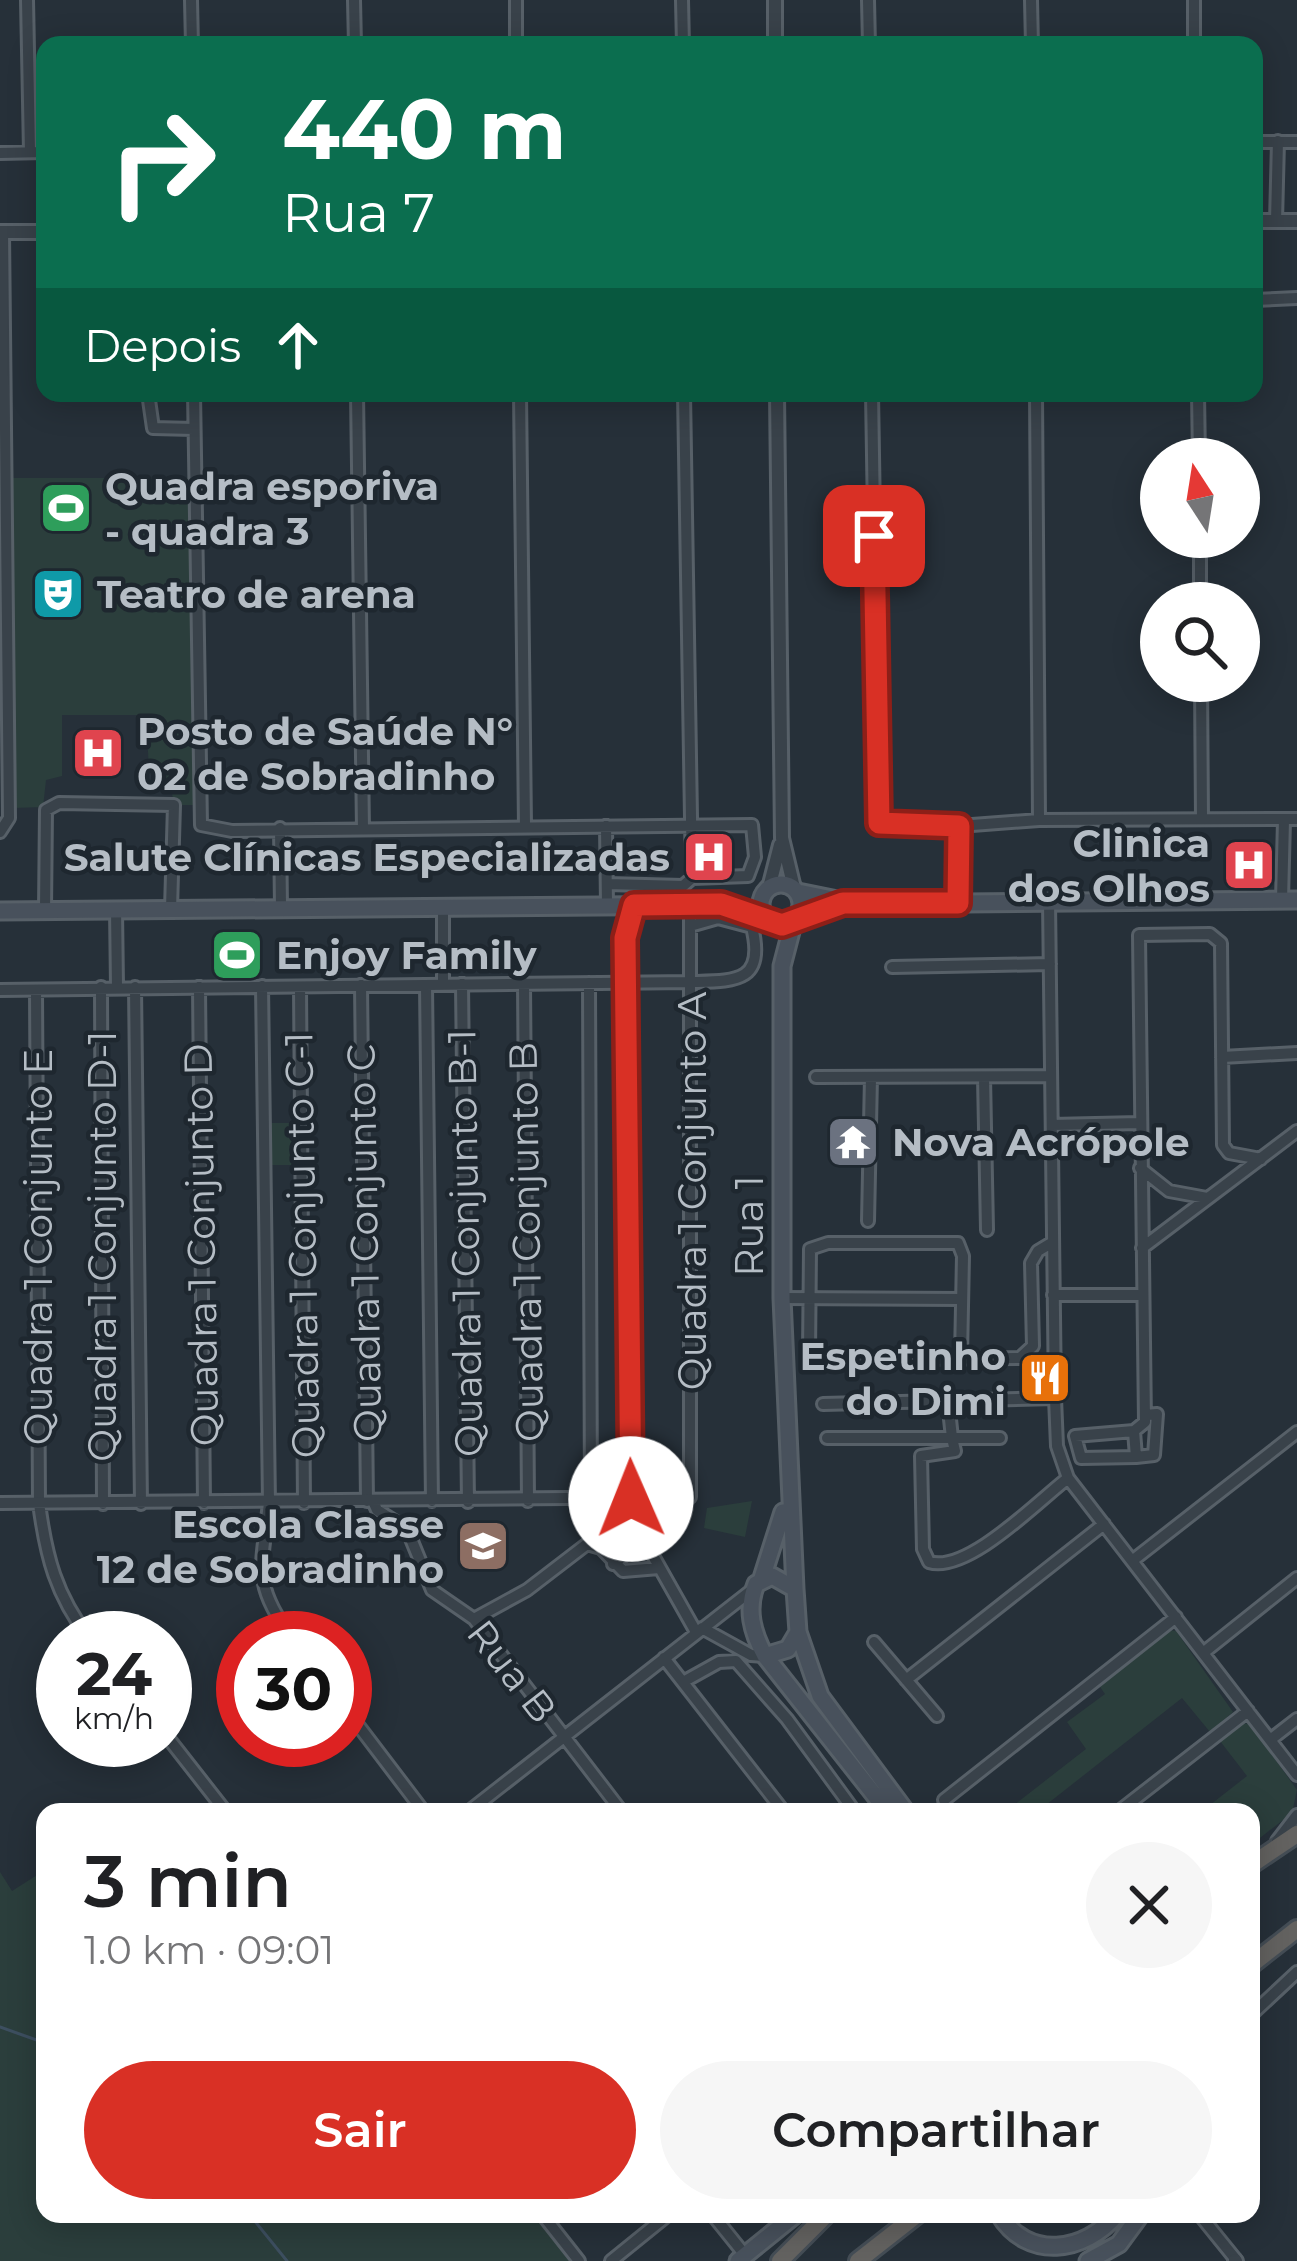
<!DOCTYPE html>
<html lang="pt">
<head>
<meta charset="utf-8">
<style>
  body { margin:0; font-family:Montserrat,sans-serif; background:#f6f6f6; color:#202124; height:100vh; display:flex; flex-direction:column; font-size:45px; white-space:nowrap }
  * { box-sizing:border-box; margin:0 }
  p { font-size:39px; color:#757577 }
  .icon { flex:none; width:66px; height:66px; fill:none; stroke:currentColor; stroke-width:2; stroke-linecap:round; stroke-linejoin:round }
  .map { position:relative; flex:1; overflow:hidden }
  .sheet { position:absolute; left:36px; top:1803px; width:1224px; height:420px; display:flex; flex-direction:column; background:#fff; border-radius:24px; box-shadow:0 6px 30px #0003 }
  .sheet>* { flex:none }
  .hud { position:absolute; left:36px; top:36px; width:1227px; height:366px; border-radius:24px; box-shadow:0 6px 30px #0003; background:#0b6e4f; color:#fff; overflow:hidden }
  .needle { width:78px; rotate:348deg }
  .tools { position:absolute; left:1140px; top:438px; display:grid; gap:24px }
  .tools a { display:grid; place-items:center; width:120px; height:120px; border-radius:50%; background:#fff; box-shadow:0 6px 30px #0003; font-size:60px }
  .speed { position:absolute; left:36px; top:1611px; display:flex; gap:24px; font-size:60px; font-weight:700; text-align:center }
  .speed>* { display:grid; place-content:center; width:156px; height:156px; border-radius:50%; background:#fff; box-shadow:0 6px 30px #0003; line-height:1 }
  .speed small { font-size:30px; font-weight:400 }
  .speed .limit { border:18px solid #d22; background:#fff; color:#111 }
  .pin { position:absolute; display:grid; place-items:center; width:102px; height:102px; color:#fff; margin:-51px; border-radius:24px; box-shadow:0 6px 18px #0006 }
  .me { position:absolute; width:132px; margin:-66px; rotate:359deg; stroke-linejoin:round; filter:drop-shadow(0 0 9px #0008) }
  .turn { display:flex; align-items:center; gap:42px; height:252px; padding:0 48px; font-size:54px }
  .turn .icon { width:156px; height:156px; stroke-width:2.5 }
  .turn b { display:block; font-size:84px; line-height:102px }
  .then { display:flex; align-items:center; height:114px; padding:0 48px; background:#0003; gap:24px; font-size:45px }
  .round { display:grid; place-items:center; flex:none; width:126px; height:126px; border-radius:63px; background:#f6f6f6 }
  .overview { display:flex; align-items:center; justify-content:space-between; height:204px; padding:0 48px }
  h1 { font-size:72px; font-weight:600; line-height:90px }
  .button { display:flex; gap:24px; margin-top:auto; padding:24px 48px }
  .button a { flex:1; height:138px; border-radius:72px; background:#d93025; color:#fff; font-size:48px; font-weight:600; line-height:138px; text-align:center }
  .button a+a { background:#f6f6f6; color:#202124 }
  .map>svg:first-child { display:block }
  .green { fill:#2b3e3c }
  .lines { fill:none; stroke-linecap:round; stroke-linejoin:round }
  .stream { stroke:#3d4f60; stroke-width:3 }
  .minor-casing { stroke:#576068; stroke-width:16 }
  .tertiary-casing { stroke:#576068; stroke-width:18 }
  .secondary-casing { stroke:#576068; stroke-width:21 }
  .trunk-casing { stroke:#444d55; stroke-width:22 }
  .minor { stroke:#39424a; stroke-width:10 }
  .tertiary { stroke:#39424a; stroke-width:12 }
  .secondary { stroke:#48515c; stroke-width:15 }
  .trunk { stroke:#636260; stroke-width:16 }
  .route-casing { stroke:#8d1f18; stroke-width:30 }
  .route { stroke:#d93025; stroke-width:21 }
  .labels { text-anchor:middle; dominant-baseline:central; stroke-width:9; stroke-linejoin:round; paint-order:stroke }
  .poi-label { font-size:39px; font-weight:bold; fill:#b5bdc5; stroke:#1e272f; text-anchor:start }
  .street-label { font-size:39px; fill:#b5bdc5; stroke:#1e272f }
</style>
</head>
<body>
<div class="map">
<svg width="1297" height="2261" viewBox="0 0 1297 2261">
  <rect width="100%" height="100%" fill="#263039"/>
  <path class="green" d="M9,478h181l4,327h-20l-4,-23 -21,-12 -3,-55h-84v61l-16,4 -3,27 -31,1z
    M268,1123h23l1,42h-24z
    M752,1501l-7,36 -41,-9 3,-20z
    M1168,1630l8,1 57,81 -23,20 -28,-34 -145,114h-32l81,-63 -19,-27 38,-28 -7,-10z
    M1240,1723l10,1 47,66 -5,23 -41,32v-33h-50l46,-36 -27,-35z
    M45,1870v344h494l36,47h-575v-389l12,19z"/>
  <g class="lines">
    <path class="stream" d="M0,2027l45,16
      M249,2214l38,47"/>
    <g class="minor-casing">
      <path id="minor" d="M27,0l3,152
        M191,0l1,45
        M354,0l1,45
        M516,0v45
        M682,0l1,45
        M868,0l1,45
        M1031,0l1,45
        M1194,0v45
        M1254,142h43
        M0,153l45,-1
        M1276,221l2,-80
        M1254,300l43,-2
        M148,393l5,35 41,1
        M194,393l7,432 31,6 520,-6 3,32 -7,19 -56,2
        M357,393l6,436
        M520,393l5,433
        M872,393l7,430 80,3 80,-6 258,-1
        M1036,393l3,427
        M1198,393l1,66
        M1200,537v66
        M1201,681l1,137
        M606,826l1,79
        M280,828l1,79
        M0,832l9,-14 -6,-586
        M607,884l76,2 9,-8 -8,-485
        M1282,900l2,-80
        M1049,901l6,497 2,48 11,32 229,297
        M958,903l1,-77
        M443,905v79
        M116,909l1,78
        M45,910l1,-100 13,-7 115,2 -3,104
        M892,967l158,-3
        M524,983l4,518
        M589,983l2,517
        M462,984l6,518
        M361,985l6,516
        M426,985l6,516
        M262,986l7,517c-7,63 -18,80 23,135
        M101,987l2,517
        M135,987l6,517
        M199,987l5,516
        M300,987l4,516
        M0,990l691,-8c44,-1 75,1 61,-55l-34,-9 -28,8
        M36,990l3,513c7,54 17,92 50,135
        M1222,1057l75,-4
        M816,1077l235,-1
        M984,1077l3,153
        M1052,1125l87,-2
        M1140,1168l29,23 38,7
        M868,1221l3,-144
        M1142,1248l155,-117
        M1053,1295h90
        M782,1298l180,1
        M961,1357l2,-101 -5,-13h-130l-18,6 -1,106 6,5 205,-2 13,-12 -2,-83 7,-12 15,-9
        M823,1404l232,-6
        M1134,1431l2,26 18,-2 3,-41 -12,1
        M827,1438h125l-4,-38
        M1000,1438h-48l3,13 -34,5 2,93 6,13c38,12 108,-60 139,-84
        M1136,1457l-55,1 -6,-22 59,-5 11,-9 -6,-487 71,-1 11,9 2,202 6,8 32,6
        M621,1499l75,133
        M631,1499l-6,-561 9,-33
        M373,1501l4,9 30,19 25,61 42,29 148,193
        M0,1503l690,-6v-592
        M1132,1561l165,-129
        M613,1564l31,-24
        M474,1619l53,-29 60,-46 14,4 22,23 36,-3
        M702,1628l49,27 14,1
        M874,1642l63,74
        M1203,1653l94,-75
        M664,1658l120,154
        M906,1680l198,-156
        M683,1682l36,-20 17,-1 51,58 68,93
        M345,1708l79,104
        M165,1734l61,78
        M1270,1740l27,-21
        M944,1800l232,-183
        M468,1812l284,-222
        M1118,1812l130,-101
        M1277,1841l20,-26
        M1251,2015l46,-43
        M542,2214l37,47
        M712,2214l33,41
        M1199,2214l38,47
        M611,2261l58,-47"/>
    </g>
    <g class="tertiary-casing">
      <path id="tertiary" d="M775,0v45
        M1254,221h43
        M0,232h45
        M777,393l5,445 12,50
        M769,888l11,-43
        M1235,2260v1"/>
    </g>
    <g class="secondary-casing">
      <path id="secondary" d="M761 904a20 20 0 1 1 40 0a20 20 0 1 1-40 0Z
        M798,892l59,12 440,-4
        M0,911l721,-6 43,9
        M794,920l-12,46v332l13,291
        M772,1576l23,13 3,43 -10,17 -23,7c-13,-24 -19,-47 -9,-72z
        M762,1578l21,-66
        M798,1632l22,64 86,116
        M765,1656l123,156
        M999,2214c28,47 86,39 118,0
        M738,2261l58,-47
        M1088,2261l31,-17 22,-30"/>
    </g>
    <g class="trunk-casing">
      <path id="trunk" d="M1251,1865l46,-31
        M1251,1965l46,-36
        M780,2261l47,-47
        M858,2261l60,-47"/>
    </g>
    <use href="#minor" class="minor"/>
    <use href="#tertiary" class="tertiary"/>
    <use href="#secondary" class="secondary"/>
    <use href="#trunk" class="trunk"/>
  </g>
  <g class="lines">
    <g class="route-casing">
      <path id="route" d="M631,1499l-6,-561 9,-33 87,-1 61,21 61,-22h115l1,-77 -80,-3 -5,-287"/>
    </g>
    <use href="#route" class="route"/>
  </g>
  <defs>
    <g id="stadium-square" transform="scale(2.7)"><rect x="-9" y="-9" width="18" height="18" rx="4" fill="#2e9e5b" stroke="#1e272f"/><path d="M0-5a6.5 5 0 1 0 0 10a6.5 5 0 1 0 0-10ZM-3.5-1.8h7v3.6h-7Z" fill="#fff"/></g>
    <g id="theatre-square" transform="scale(2.7)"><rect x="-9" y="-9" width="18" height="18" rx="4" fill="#0f9aa8" stroke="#1e272f"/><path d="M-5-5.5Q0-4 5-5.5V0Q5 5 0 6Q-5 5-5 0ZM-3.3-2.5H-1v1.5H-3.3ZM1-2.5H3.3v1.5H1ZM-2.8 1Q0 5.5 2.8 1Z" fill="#fff"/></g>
    <g id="hospital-square" transform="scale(2.7)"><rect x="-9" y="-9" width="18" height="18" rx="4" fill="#e0444e" stroke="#1e272f"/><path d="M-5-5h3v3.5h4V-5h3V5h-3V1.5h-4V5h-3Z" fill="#fff"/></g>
    <g id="temple-square" transform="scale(2.7)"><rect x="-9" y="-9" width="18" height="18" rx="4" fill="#6b7280" stroke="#1e272f"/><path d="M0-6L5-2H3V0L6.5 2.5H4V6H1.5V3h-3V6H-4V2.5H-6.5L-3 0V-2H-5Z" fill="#fff"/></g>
    <g id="restaurant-square" transform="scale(2.7)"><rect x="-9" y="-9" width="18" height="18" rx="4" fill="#e8710a" stroke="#1e272f"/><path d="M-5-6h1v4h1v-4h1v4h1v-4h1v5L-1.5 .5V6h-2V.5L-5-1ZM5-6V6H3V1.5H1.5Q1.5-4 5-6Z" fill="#fff"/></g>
    <g id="school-square" transform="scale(2.7)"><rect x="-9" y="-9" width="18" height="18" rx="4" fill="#8d6e63" stroke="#1e272f"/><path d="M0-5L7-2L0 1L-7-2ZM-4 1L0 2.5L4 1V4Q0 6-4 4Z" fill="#fff"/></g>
  </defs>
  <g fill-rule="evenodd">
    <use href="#stadium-square" x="66" y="508"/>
    <use href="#theatre-square" x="58" y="594"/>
    <use href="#hospital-square" x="98" y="753"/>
    <use href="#hospital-square" x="709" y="857"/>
    <use href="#hospital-square" x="1249" y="865"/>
    <use href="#stadium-square" x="237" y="955"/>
    <use href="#temple-square" x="853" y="1142"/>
    <use href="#restaurant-square" x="1045" y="1378"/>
    <use href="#school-square" x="483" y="1546"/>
  </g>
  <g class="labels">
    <g class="poi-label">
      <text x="105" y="486">Quadra esporiva<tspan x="105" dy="45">- quadra 3</tspan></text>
      <text x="97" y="594">Teatro de arena</text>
      <text x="137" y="731">Posto de Saúde N°<tspan x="137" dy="45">02 de Sobradinho</tspan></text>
      <text x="1210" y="843" text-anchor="end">Clinica<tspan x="1210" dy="45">dos Olhos</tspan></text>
      <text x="670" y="857" text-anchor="end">Salute Clínicas Especializadas</text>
      <text x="276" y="955">Enjoy Family</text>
      <text x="892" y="1142">Nova Acrópole</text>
      <text x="1006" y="1356" text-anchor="end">Espetinho<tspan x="1006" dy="45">do Dimi</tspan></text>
      <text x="444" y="1524" text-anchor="end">Escola Classe<tspan x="444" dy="45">12 de Sobradinho</tspan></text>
    </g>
    <g class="street-label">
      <text transform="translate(692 1191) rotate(-90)">Quadra 1 Conjunto A</text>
      <text transform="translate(749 1226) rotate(-90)">Rua 1</text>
      <text transform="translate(526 1242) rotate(-91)">Quadra 1 Conjunto B</text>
      <text transform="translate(364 1243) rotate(-91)">Quadra 1 Conjunto C</text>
      <text transform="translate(465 1243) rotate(-91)">Quadra 1 Conjunto B-1</text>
      <text transform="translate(201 1245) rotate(-91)">Quadra 1 Conjunto D</text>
      <text transform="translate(302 1245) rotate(-91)">Quadra 1 Conjunto C-1</text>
      <text transform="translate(102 1246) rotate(-90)">Quadra 1 Conjunto D-1</text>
      <text transform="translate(38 1247) rotate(-90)">Quadra 1 Conjunto E</text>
      <text transform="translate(512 1671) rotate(52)">Rua B</text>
    </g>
  </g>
</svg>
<div class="tools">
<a><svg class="needle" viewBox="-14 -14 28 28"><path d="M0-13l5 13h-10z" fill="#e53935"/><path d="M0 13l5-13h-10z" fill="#757577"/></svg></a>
<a><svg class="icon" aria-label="search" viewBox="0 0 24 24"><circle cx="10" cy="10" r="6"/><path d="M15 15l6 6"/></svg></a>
</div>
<div class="speed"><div>24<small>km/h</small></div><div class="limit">30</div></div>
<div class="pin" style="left:874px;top:536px;background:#d93025"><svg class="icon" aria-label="arrive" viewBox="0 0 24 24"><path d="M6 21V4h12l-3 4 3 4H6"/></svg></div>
<svg class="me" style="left:631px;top:1499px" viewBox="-20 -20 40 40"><circle r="19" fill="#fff"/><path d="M0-13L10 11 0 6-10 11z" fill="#d93025"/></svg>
<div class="hud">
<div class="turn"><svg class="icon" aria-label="right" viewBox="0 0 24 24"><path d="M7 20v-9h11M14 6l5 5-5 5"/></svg><div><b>440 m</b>Rua 7</div></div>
<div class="then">Depois<svg class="icon" aria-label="ahead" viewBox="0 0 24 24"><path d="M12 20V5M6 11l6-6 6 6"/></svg></div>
</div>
<section class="sheet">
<div class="overview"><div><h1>3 min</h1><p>1.0 km · 09:01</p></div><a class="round"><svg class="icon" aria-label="close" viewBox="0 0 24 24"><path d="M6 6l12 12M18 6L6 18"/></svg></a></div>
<div class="button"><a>Sair</a><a>Compartilhar</a></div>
</section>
</div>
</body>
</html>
